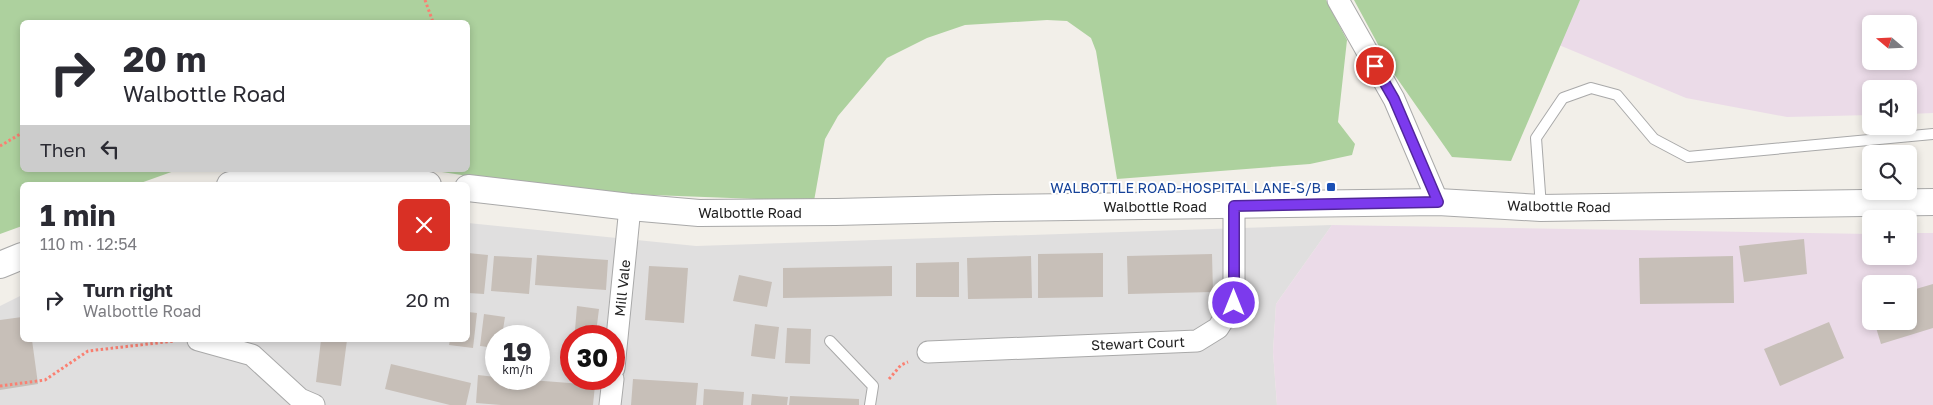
<!DOCTYPE html>
<html lang="en">
<head>
<meta charset="utf-8">
<style>
  body { margin:0; font-family:"Golos Text",sans-serif; background:#f7f7f7; color:#2b2b33; height:100vh; display:flex; flex-direction:column; font-size:19px; white-space:nowrap }
  * { box-sizing:border-box; margin:0 }
  p { font-size:16px; color:#7c7c81 }
  .icon { flex:none; width:28px; height:28px; fill:none; stroke:currentColor; stroke-width:2; stroke-linecap:round; stroke-linejoin:round }
  .map { position:relative; flex:1; overflow:hidden }
  .details { position:absolute; left:20px; top:182px; width:450px; height:160px; display:flex; flex-direction:column; background:#fff; border-radius:8px; box-shadow:0 2px 8px #0003 }
  .details>* { flex:none }
  .banner { position:absolute; left:20px; top:20px; width:450px; height:152px; border-radius:8px; box-shadow:0 2px 8px #0003; background:#fff; color:#2b2b33; overflow:hidden }
  .needle { width:32px; rotate:289deg }
  .buttons { position:absolute; left:1862px; top:15px; display:grid; gap:10px }
  .buttons a { display:grid; place-items:center; width:55px; height:55px; border-radius:8px; background:#fff; box-shadow:0 2px 8px #0003; font-size:25px }
  .speed { position:absolute; left:485px; top:325px; display:flex; gap:10px; font-size:25px; font-weight:700; text-align:center }
  .speed>* { display:grid; place-content:center; width:65px; height:65px; border-radius:50%; background:#fff; box-shadow:0 2px 8px #0003; line-height:1 }
  .speed small { font-size:12px; font-weight:400 }
  .speed .limit { border:8px solid #d22; background:#fff; color:#111 }
  .pin { position:absolute; display:grid; place-items:center; width:42px; height:42px; color:#fff; margin:-21px; border:2px solid #fff; border-radius:50%; box-shadow:0 1px 5px #0007 }
  .me { position:absolute; width:55px; margin:-28px; rotate:0deg; stroke-linejoin:round; filter:drop-shadow(0 0 4px #0008) }
  .turn { display:flex; align-items:center; gap:18px; height:105px; padding:0 20px; font-size:22px }
  .turn .icon { width:65px; height:65px; stroke-width:2.5 }
  .turn b { display:block; font-size:35px; line-height:42px }
  .then { display:flex; align-items:center; height:48px; padding:0 20px; background:#0003; gap:10px; font-size:19px }
  .round { display:grid; place-items:center; flex:none; width:52px; height:52px; border-radius:8px; background:#f7f7f7 }
  .summary { display:flex; align-items:center; justify-content:space-between; height:85px; padding:0 20px }
  h1 { font-size:30px; font-weight:700; line-height:38px }
  ul { padding:0; list-style:none }
  li { display:flex; align-items:center; gap:15px; height:65px; padding:0 20px }
  li div { flex:1 }
  li b { display:block; font-size:19px }
  li em { font-style:normal }
  .map>svg:first-child { display:block }
  .residential { fill:#e0dfdf; fill-rule:evenodd }
  .industrial { fill:#ebdbe8; fill-rule:evenodd }
  .forest { fill:#add19e }
  .building { fill:#c7bfb8 }
  .lines { fill:none; stroke-linecap:round; stroke-linejoin:round }
  .service-casing { stroke:#a9a9a9; stroke-width:12 }
  .minor-casing { stroke:#a9a9a9; stroke-width:23 }
  .tertiary-casing { stroke:#a9a9a9; stroke-width:28 }
  .path { stroke:#fa8072; stroke-width:3; stroke-dasharray:2.5 2.5; stroke-linecap:butt }
  .service { stroke:#fff; stroke-width:10 }
  .minor { stroke:#fff; stroke-width:21 }
  .tertiary { stroke:#fff; stroke-width:26 }
  .route-casing { stroke:#51269a; stroke-width:12 }
  .route { stroke:#7c3aed; stroke-width:9 }
  .transit-dot { fill:#1a4fb4; stroke:#fff; stroke-width:2 }
  .labels { text-anchor:middle; dominant-baseline:central; stroke-width:4; stroke-linejoin:round; paint-order:stroke }
  .transit-label { font-size:14px; fill:#164399; stroke:#fff; text-anchor:end }
  .street-label { font-size:14px; fill:#222; stroke:#fff }
</style>
</head>
<body>
<div class="map">
<svg width="1933" height="405" viewBox="0 0 1933 405">
  <rect width="100%" height="100%" fill="#f2efe9"/>
  <path class="residential" d="M468,223l228,23 636,-21 -56,79 -3,48 4,53h-1277v-99l22,-11v45h446zM496,336h43v43h-43zM571,336h43v43h-43z"/>
  <path class="industrial" d="M1580,0h353v113l-24,1v-25h-38v26l-84,2 -101,-19 -127,-53zM1871,24h38v37h-38z
    M1332,225l539,9v22h38v-23h24v172h-656l-4,-53 3,-48zM1871,284h38v37h-38z"/>
  <path class="forest" d="M0,0h1326l21,40 -9,82 17,22 -3,11 -42,9 -193,15 -21,-128 -5,-13 -24,-17 -20,-1 -82,5 -38,13 -40,20 -49,58 -13,23 -11,62 -241,-9 -144,-22h39v-148h-446v148h155l-42,15h-113v41l-22,8z
    M1354,0h226l-69,161 -59,-4 -58,-83z"/>
  <path class="building" d="M1804,239l3,35 -63,8 -5,-36z
    M468,253l20,2 -4,39 -16,-1z
    M1103,253v44l-65,1v-44z
    M1212,254l1,38 -85,2 -1,-38z
    M537,255l71,5 -2,30 -71,-5z
    M494,256l38,2 -3,36 -38,-3z
    M1031,256l1,42 -64,1 -1,-41z
    M1733,256l1,47 -94,1 -1,-46z
    M959,262v35h-43v-34z
    M649,266l39,2 -4,55 -39,-3z
    M892,266v30l-109,2v-30z
    M739,275l33,7 -5,25 -34,-6z
    M1933,284v44l-52,16 -7,-23h35v-30z
    M577,306l22,3 -3,24 -21,-3z
    M468,312l9,1 -4,35 -24,-3 1,-5h18z
    M484,314l21,3 -3,19h-6v12l-16,-2z
    M22,317v23h10l6,44 -38,6v-70z
    M1829,322l15,36 -64,28 -16,-37z
    M755,324l24,3 -4,32 -24,-3z
    M787,328l24,1 -1,35 -25,-1z
    M321,340h26l-6,46 -25,-4z
    M391,364l80,19 -5,22h-16l-65,-16z
    M478,375l18,2v2h22l77,6 -2,20h-92l-25,-2z
    M633,379l65,4 -2,22h-65z
    M704,389l40,3 -1,13h-40z
    M752,394l36,3 -1,8h-36z
    M790,396l69,3v6h-70z"/>
  <g class="lines">
    <g class="service-casing">
      <path id="service" d="M1541,207l-5,-69 27,-40 28,-10 26,7 37,44 34,18 245,-23
        M830,341l43,45 -3,19"/>
    </g>
    <g class="minor-casing">
      <path id="minor" d="M1338,0l56,99 44,103
        M198,340l54,15 48,44 14,6
        M928,352l269,-11 21,-13 16,-25v-97
        M614,368l16,-161
        M610,405l3,-26"/>
    </g>
    <g class="tertiary-casing">
      <path id="tertiary" d="M230,185l45,-8 29,-2 124,10
        M468,188l162,19 69,6 137,-1 159,-4 443,-6 103,6 392,-6
        M0,265l22,-9"/>
    </g>
    <path class="path" d="M425,0l8,22
      M0,146l22,-13
      M889,379l12,-14 7,-3
      M0,386l45,-6 43,-29 86,-10"/>
    <use href="#service" class="service"/>
    <use href="#minor" class="minor"/>
    <use href="#tertiary" class="tertiary"/>
  </g>
  <g class="lines">
    <g class="route-casing">
      <path id="route" d="M1234,303v-97l204,-4 -44,-103 -19,-33"/>
    </g>
    <use href="#route" class="route"/>
  </g>
  <rect class="transit-dot" x="1326" y="182" width="10" height="10" rx="2.5"/>
  <g class="labels">
    <g class="transit-label">
      <text x="1321" y="187">WALBOTTLE ROAD-HOSPITAL LANE-S/B</text>
    </g>
    <g class="street-label">
      <text x="1155" y="206">Walbottle Road</text>
      <text transform="translate(1559 206) rotate(1)">Walbottle Road</text>
      <text x="750" y="212">Walbottle Road</text>
      <text transform="translate(622 288) rotate(-84)">Mill Vale</text>
      <text transform="translate(1138 343) rotate(-2)">Stewart Court</text>
    </g>
  </g>
</svg>
<div class="buttons">
<a><svg class="needle" viewBox="-14 -14 28 28"><path d="M0-13l5 13h-10z" fill="#e53935"/><path d="M0 13l5-13h-10z" fill="#7c7c81"/></svg></a>
<a><svg class="icon" aria-label="sound" viewBox="0 0 24 24"><path d="M4 9h4l5-4v14l-5-4H4zM17 9q2 3 0 6"/></svg></a>
<a><svg class="icon" aria-label="search" viewBox="0 0 24 24"><circle cx="10" cy="10" r="6"/><path d="M15 15l6 6"/></svg></a>
<a>+</a>
<a>−</a>
</div>
<div class="speed"><div>19<small>km/h</small></div><div class="limit">30</div></div>
<div class="pin" style="left:1375px;top:66px;background:#d93025"><svg class="icon" aria-label="arrive" viewBox="0 0 24 24"><path d="M6 21V4h12l-3 4 3 4H6"/></svg></div>
<svg class="me" style="left:1234px;top:303px" viewBox="-20 -20 40 40"><circle r="17" fill="#7c3aed" stroke="#fff" stroke-width="3"/><path d="M0-11L8 9 0 5-8 9z" fill="#fff"/></svg>
<div class="banner">
<div class="turn"><svg class="icon" aria-label="right" viewBox="0 0 24 24"><path d="M7 20v-9h11M14 6l5 5-5 5"/></svg><div><b>20 m</b>Walbottle Road</div></div>
<div class="then">Then<svg class="icon" aria-label="left" viewBox="0 0 24 24"><path d="M17 20v-9H6M10 6l-5 5 5 5"/></svg></div>
</div>
<section class="details">
<div class="summary"><div><h1>1 min</h1><p>110 m · 12:54</p></div><a class="round" style="background:#d93025;color:#fff"><svg class="icon" aria-label="close" viewBox="0 0 24 24"><path d="M6 6l12 12M18 6L6 18"/></svg></a></div>
<ul>
<li><svg class="icon" aria-label="right" viewBox="0 0 24 24"><path d="M7 20v-9h11M14 6l5 5-5 5"/></svg><div><b>Turn right</b><p>Walbottle Road</p></div><em>20 m</em></li>
</ul>
</section>
</div>
</body>
</html>
